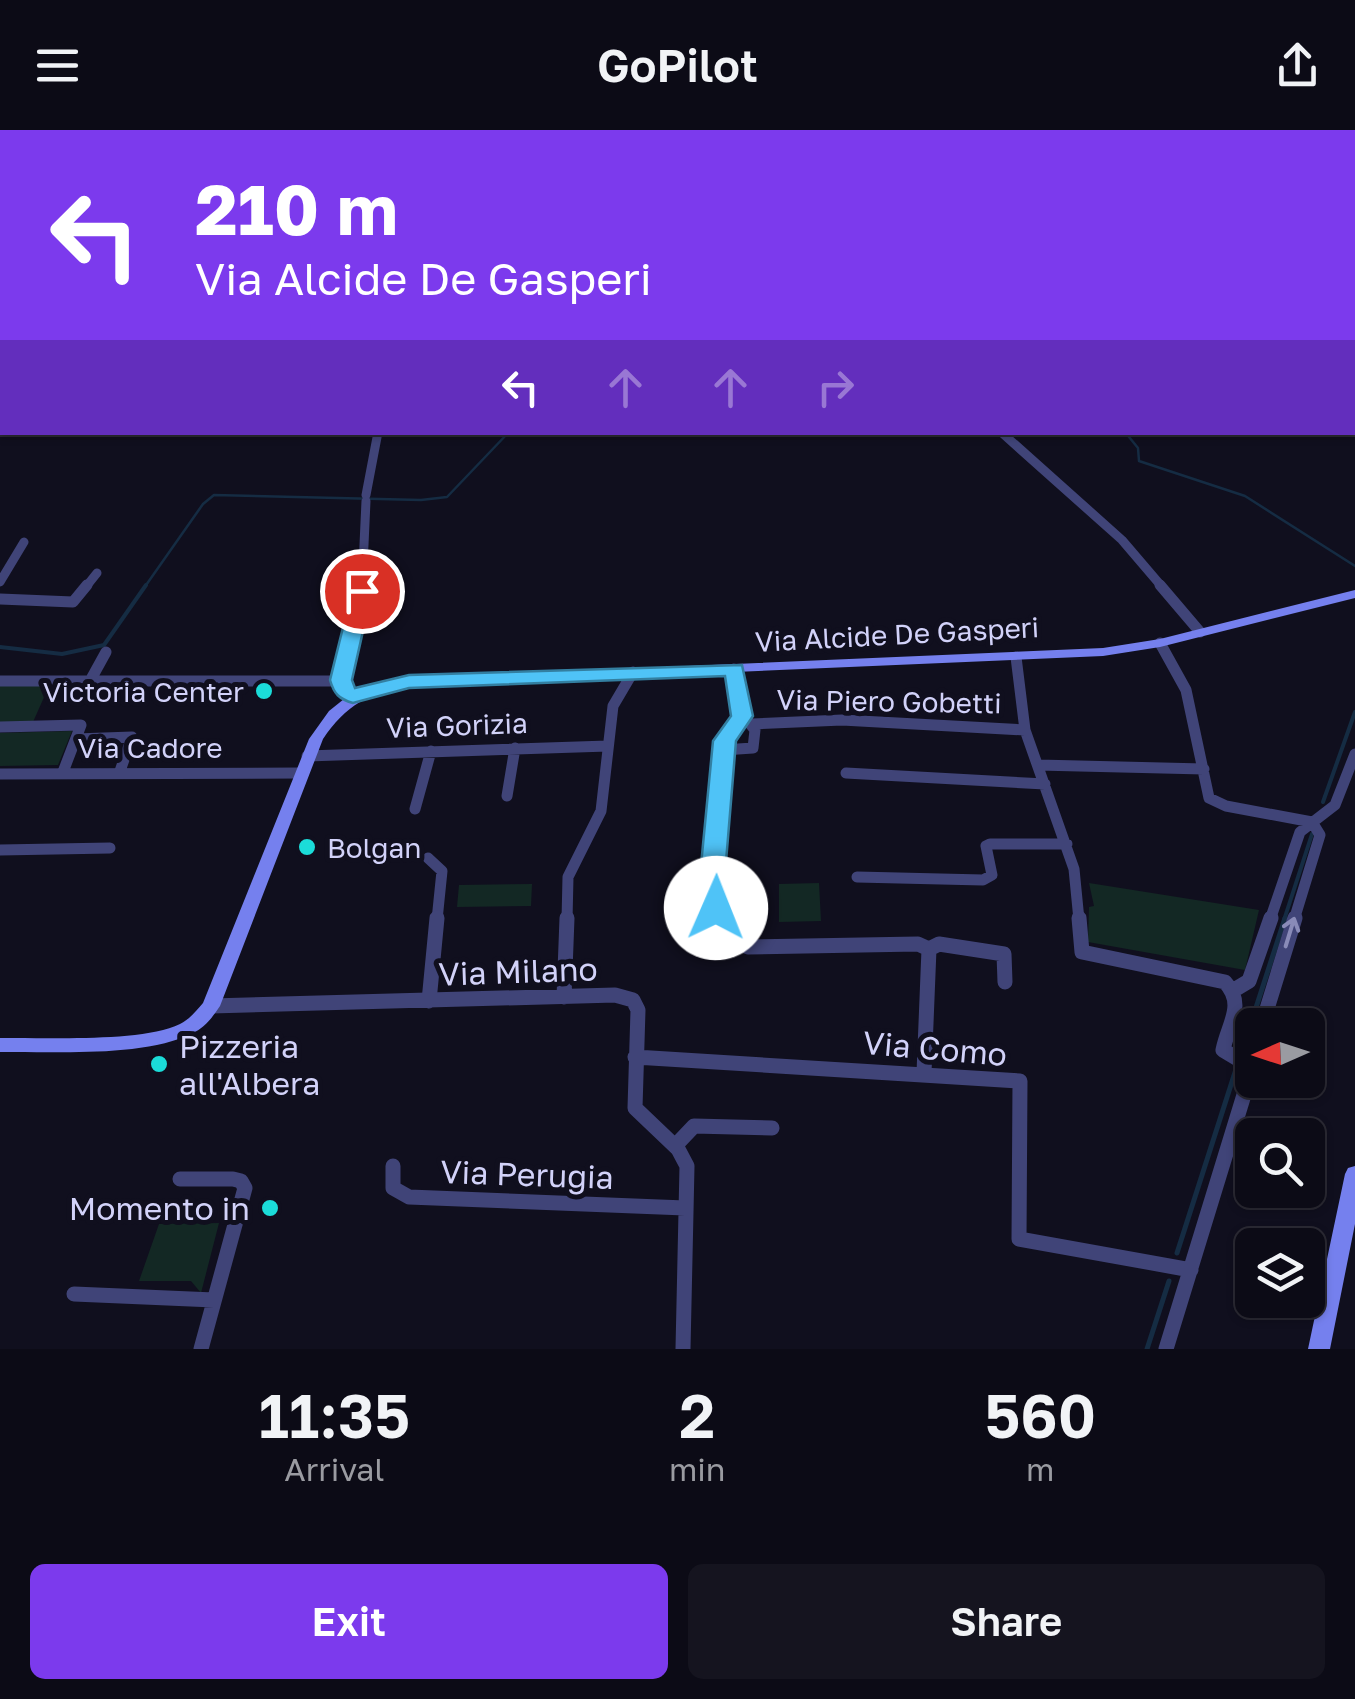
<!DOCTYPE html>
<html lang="en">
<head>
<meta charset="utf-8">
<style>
  body { margin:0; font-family:"Golos Text",sans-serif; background:#15141f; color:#f1f3f6; height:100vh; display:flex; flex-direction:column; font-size:38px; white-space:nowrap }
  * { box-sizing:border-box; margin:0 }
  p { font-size:32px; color:#9a9ba1 }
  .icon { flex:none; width:55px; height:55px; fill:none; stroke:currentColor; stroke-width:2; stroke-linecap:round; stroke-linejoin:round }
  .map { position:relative; height:1219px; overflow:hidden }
  .side { display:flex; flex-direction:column; background:#0c0b16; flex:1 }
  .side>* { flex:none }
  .top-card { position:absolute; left:0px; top:0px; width:1355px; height:305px; box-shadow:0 2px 8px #0004,0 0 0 2px #2c2b35; background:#7c3aed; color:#fff; overflow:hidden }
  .needle { width:65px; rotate:267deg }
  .tools { position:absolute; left:1235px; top:878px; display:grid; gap:20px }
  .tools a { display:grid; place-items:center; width:90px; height:90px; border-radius:15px; background:#0c0b16; box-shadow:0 2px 8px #0004,0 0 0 2px #2c2b35; font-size:50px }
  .pin { position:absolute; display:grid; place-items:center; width:85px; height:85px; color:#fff; margin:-42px; border:5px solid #fff; border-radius:50%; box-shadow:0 2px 10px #0007 }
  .me { position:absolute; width:110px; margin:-55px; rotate:1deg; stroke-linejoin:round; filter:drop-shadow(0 0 8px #0008) }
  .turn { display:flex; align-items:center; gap:35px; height:210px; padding:0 30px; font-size:45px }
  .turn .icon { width:130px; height:130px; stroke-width:2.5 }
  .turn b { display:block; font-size:70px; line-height:85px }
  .lanes { display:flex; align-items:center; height:95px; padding:0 30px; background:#0003; justify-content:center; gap:50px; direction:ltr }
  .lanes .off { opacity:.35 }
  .eta { display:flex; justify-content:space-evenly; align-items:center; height:170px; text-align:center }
  .eta b { font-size:60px; font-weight:600; line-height:70px }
  .action { display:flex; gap:20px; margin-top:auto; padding:20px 30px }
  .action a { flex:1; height:115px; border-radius:15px; background:#7c3aed; color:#fff; font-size:40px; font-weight:600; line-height:115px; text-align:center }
  .action a+a { background:#15141f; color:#f1f3f6 }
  header { display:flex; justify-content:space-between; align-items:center; height:130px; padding:0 30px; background:#0c0b16; font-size:45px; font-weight:600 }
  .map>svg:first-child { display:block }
  .green { fill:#132824 }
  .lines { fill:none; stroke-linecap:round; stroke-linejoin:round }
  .stream-far2 { stroke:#152c43; stroke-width:2.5 }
  .stream-far1 { stroke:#152c43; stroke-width:4 }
  .stream { stroke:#152c43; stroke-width:5 }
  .street-far3 { stroke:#404478; stroke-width:6 }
  .street-far2 { stroke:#404478; stroke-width:9 }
  .street-far1 { stroke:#404478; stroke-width:11 }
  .street { stroke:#404478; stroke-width:15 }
  .secondary { fill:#7580ee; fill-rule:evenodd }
  .oneway { stroke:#898bb8 }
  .route { fill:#4fc3f7; stroke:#337fa1; stroke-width:2.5 }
  .poi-dot { fill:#1bdcd9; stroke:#100f1e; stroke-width:4 }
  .labels { text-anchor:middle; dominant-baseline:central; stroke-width:10; stroke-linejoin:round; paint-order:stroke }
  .street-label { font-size:28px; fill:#d2d2f9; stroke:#100f1e }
  .poi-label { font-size:28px; fill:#d2d2f9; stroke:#100f1e; text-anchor:end }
  .near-street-label { font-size:32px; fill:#d2d2f9; stroke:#100f1e }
  .near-poi-label { font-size:32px; fill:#d2d2f9; stroke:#100f1e; text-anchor:start }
</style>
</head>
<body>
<header><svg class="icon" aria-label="menu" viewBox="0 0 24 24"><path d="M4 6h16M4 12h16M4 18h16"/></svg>GoPilot<svg class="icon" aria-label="share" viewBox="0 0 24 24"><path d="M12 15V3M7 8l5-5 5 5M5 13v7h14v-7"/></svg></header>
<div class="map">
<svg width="1355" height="1219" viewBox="0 0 1355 1219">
  <rect width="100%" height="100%" fill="#100f1e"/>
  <path class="green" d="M0,556h49l-16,36h-33z
    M72,601l-14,34 -58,1v-33z
    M819,753l2,38 -42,1v-38z
    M1089,753l170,27 -14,60 -157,-28 1,-35 5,-1z
    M532,754l-1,22 -74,1 2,-22z
    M219,1093l-18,70 -10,-12h-52l20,-57z"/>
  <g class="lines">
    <path class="stream-far2" d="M1125,302l13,16 1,13 106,35 110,70
      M144,458l59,-84 11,-9 207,5 26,-3 62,-65"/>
    <path class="stream-far1" d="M0,517l62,7 42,-9 42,-60
      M1323,672l32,-90
      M1284,790l28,-86"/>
    <path class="stream" d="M1241,924l44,-136
      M1177,1123l61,-190
      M1147,1219l22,-68"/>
    <path class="street-far3" d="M1088,0l9,2
      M0,1l16,-1
      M58,2l4,-2"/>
    <path class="street-far2" d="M1001,302l121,108 41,48
      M366,365l12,-63
      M0,452l24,-40
      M85,458l12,-15
      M362,458l4,-87"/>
    <path class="street-far1" d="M1160,455l40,47
      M0,469l73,3 14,-17
      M1160,513l26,47 23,108 17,8 86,16
      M1016,527l9,73 49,139 5,51
      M0,551h341
      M90,551l16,-29
      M353,566l-9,-6 -3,-9 21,-96
      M752,594l90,-4 183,10
      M0,597l81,-2 -18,47
      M76,609l56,-2 -12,34
      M723,620l30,-2 2,-18 -7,-9
      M307,626l301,-10
      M1038,635l166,4
      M846,643l199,11
      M0,644l300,-1
      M507,666l8,-48
      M415,679l16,-58
      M0,720l110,-2
      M428,728l14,13 -5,49
      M857,747l126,3 9,-5 -6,-29 4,-2h77
      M567,790l1,-43 33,-66 12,-105 20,-34
      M717,790l-4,-27 11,-152 18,-22 -8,-50
      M1270,790l30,-88 35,-27 20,-51
      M1294,790l26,-85 -8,-13"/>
    <path class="street" d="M716,788l11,19 21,10 170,-3 11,5 -5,124
      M1079,788l3,34 143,30c21,23 3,42 -2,68l25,15
      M929,819l10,-5 65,10 1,28
      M1234,860l15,-9 22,-63
      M564,867l3,-79
      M429,871l8,-83
      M211,876l404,-11 18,5 5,10 -3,98 43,41 9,17 -4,183
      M1262,895l33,-107
      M635,927l385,24 -1,158 172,31
      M675,1016l19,-20 78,2
      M393,1036v22l16,9 276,11
      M180,1049h53l8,2 4,7 -44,161
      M74,1164l140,6
      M1166,1219l85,-277 -3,-7 4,-9"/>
    <path class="secondary" d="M1355,91v8l-3,1v-8z
      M1352,283h3v9h-3z
      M1355,460v8l-195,49 -57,9 -694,30c-38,5 -64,20 -86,53l-103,267c-7,11 -16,22 -27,27 -50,25 -137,18 -193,19v-14c46,-1 140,5 180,-14 10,-5 16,-13 23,-21l106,-264 20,-28 20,-16 25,-11 35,-6 694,-30 57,-9z
      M1355,1036v58l-25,125h-22l37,-175 3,-6z"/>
  </g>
  <defs><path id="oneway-shaft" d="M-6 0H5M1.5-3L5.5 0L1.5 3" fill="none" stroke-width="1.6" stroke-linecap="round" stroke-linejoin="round" transform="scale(2.5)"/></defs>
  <use class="oneway" href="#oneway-shaft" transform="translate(1290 802) rotate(-73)"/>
  <path class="route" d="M362,455l10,6 -20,89 3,8 54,-13 333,-10 11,51 -17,25 -12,145 5,22 -4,6h-18l-8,-28 14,-145 18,-25 -6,-40 -316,12 -56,15c-14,-4 -19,-9 -23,-23l22,-89z"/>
  <g class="poi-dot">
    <circle cx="264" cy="561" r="10"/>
    <circle cx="307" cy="717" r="10"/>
    <circle cx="159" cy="934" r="10"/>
    <circle cx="270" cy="1078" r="10"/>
  </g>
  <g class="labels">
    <g class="street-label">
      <text transform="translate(897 504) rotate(-3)">Via Alcide De Gasperi</text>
      <text transform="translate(889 571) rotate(1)">Via Piero Gobetti</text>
      <text transform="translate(457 595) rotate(-2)">Via Gorizia</text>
      <text x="150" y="617">Via Cadore</text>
    </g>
    <g class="poi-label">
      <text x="244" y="561">Victoria Center</text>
      <text x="327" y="717" text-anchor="start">Bolgan</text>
    </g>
    <g class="near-street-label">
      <text transform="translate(518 841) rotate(-2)">Via Milano</text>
      <text transform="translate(935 918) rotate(5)">Via Como</text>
      <text transform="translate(527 1044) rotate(2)">Via Perugia</text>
    </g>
    <g class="near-poi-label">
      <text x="179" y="916">Pizzeria<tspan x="179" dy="37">all'Albera</tspan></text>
      <text x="250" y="1078" text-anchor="end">Momento in</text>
    </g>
  </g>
</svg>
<div class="tools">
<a><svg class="needle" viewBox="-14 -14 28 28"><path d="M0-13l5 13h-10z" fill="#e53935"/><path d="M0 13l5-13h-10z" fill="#9a9ba1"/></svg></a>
<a><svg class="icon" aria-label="search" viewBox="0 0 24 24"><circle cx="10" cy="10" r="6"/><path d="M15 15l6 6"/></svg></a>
<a><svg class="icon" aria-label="layers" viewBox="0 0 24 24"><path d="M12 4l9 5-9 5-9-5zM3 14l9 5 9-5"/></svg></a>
</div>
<div class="pin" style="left:362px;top:461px;background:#d93025"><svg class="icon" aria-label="arrive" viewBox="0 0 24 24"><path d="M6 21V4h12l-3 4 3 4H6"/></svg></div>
<svg class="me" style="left:716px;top:778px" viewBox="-20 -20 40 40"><circle r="19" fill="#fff"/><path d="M0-13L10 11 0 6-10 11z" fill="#4fc3f7"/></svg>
<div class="top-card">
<div class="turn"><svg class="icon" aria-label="left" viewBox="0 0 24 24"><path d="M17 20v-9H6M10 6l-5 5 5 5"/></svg><div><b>210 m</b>Via Alcide De Gasperi</div></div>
<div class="lanes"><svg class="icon" aria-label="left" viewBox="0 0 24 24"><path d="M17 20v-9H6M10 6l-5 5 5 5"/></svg><svg class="icon off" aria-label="ahead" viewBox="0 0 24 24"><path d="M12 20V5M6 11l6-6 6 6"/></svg><svg class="icon off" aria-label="ahead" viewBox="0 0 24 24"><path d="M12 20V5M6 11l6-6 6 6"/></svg><svg class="icon off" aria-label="right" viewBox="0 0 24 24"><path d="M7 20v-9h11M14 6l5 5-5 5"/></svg></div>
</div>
</div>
<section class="side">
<div class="eta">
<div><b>11:35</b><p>Arrival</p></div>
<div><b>2</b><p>min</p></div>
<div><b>560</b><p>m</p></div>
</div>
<div class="action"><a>Exit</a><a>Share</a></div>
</section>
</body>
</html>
